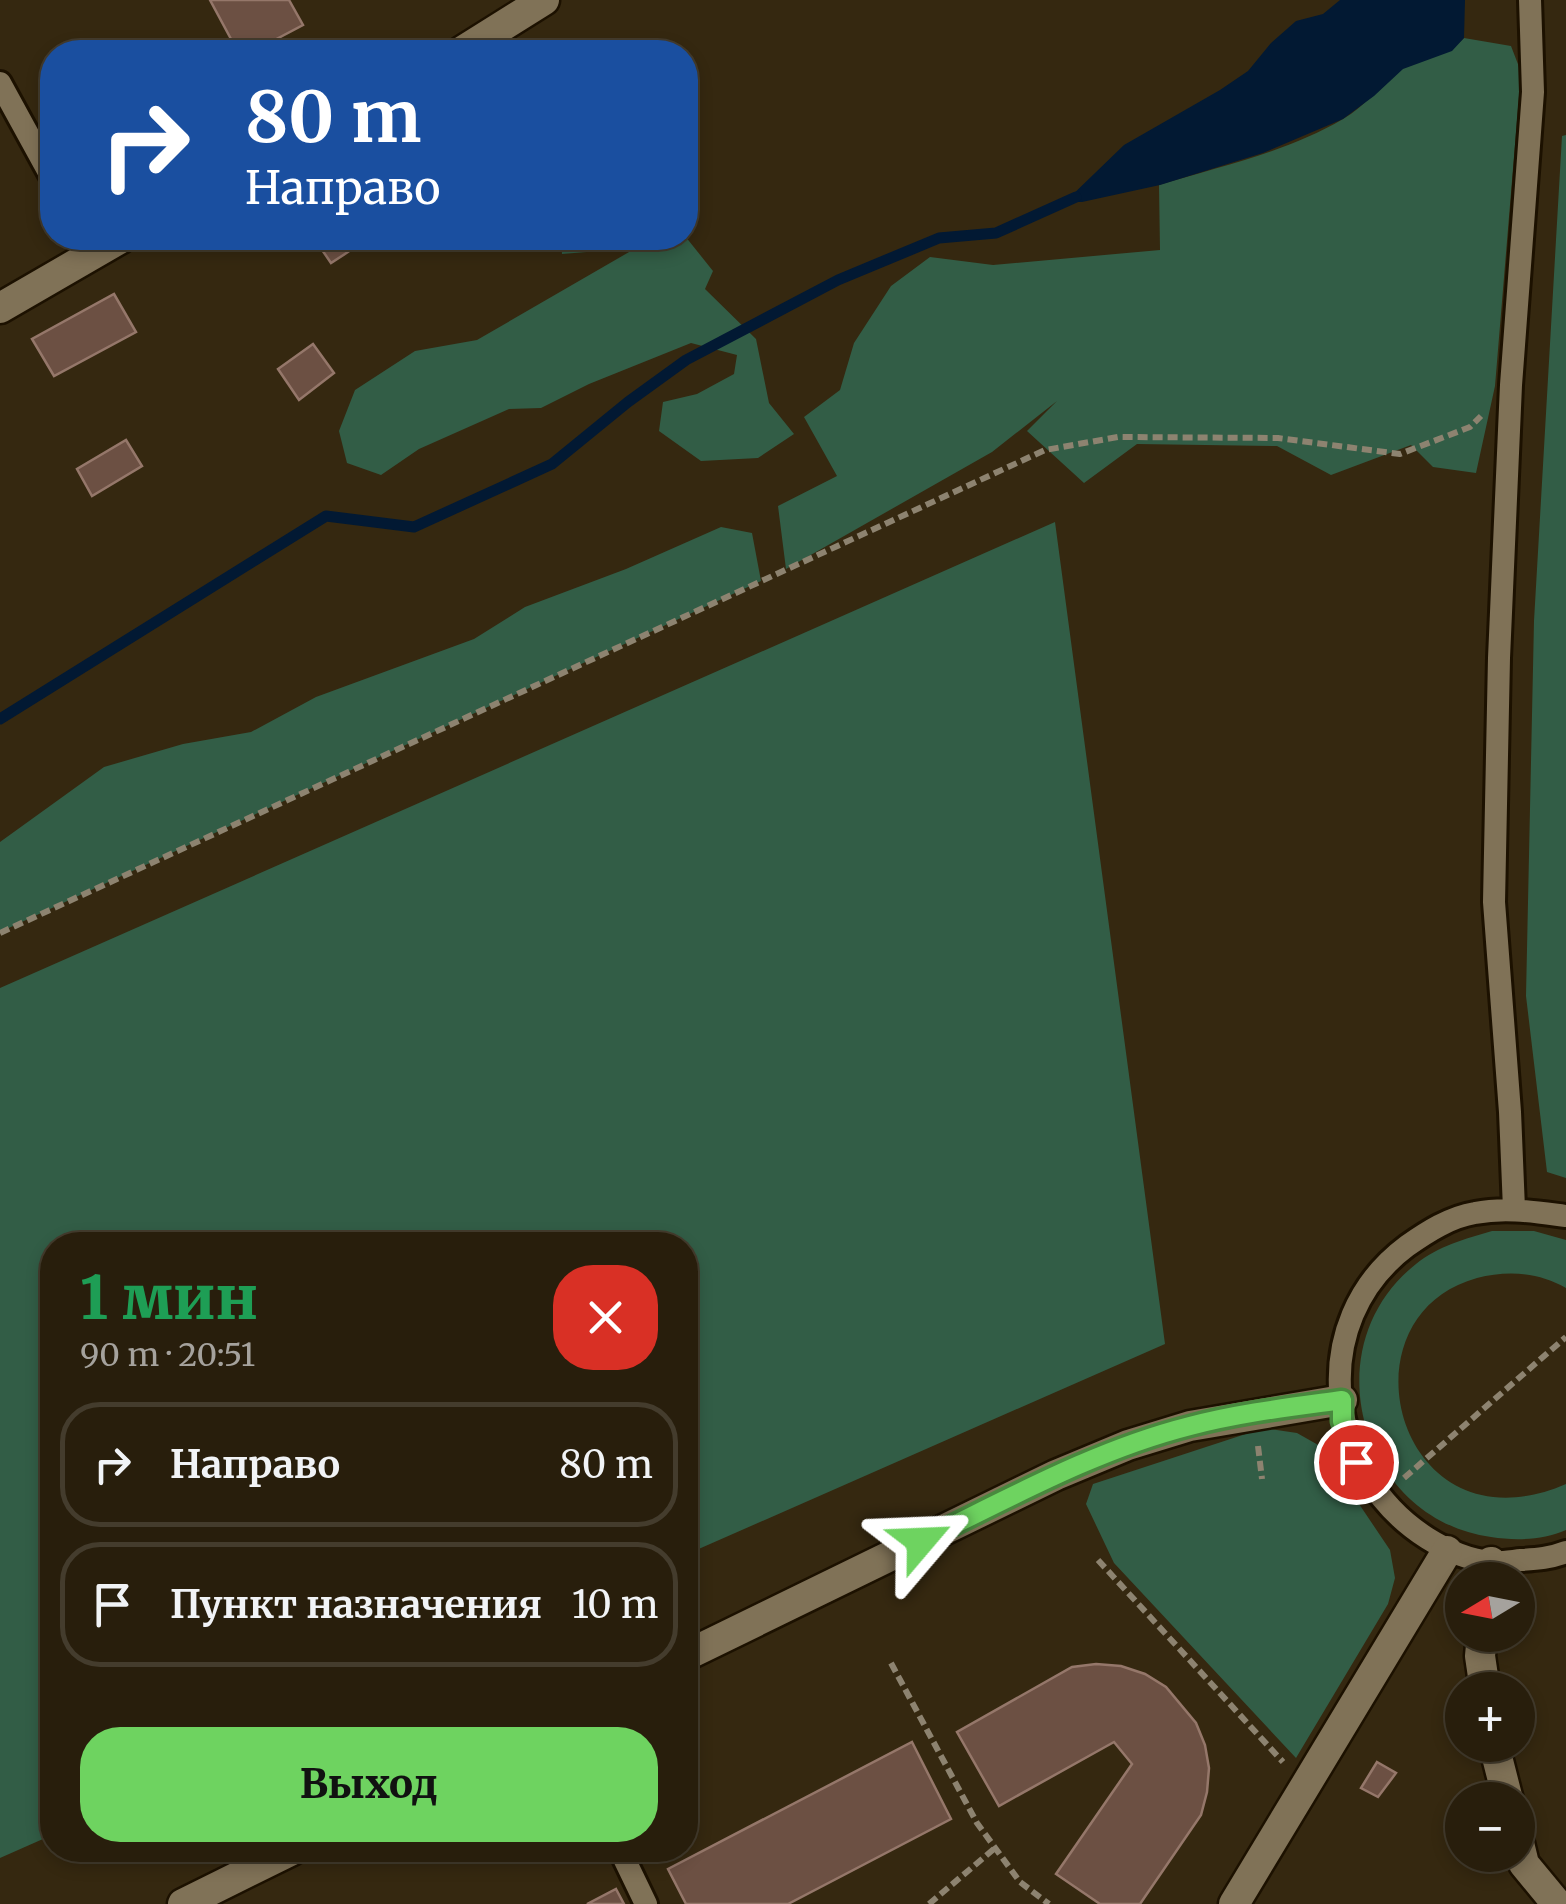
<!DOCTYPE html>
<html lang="ru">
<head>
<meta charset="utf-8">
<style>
  body { margin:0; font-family:Merriweather,serif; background:#302715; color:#f1f3f6; height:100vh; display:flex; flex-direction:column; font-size:38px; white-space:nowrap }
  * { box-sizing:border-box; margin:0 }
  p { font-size:32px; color:#a5a29d }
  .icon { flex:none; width:55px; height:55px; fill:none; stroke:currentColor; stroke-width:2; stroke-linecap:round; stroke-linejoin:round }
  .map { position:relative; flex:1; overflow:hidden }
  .sheet { position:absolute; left:40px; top:1232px; width:658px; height:630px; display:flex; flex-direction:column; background:#281e0c; border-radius:40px; box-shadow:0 5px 15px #0003,0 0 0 2px #443c2d }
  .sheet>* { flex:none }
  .hud { position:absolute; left:40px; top:40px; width:658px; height:210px; border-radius:40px; box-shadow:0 5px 15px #0003,0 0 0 2px #443c2d; background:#1a4fa0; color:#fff; overflow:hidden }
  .needle { width:65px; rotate:260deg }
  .buttons { position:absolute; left:1445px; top:1562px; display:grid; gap:20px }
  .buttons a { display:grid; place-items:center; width:90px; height:90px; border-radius:50%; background:#281e0c; box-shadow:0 5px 15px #0003,0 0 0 2px #443c2d; font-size:50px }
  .pin { position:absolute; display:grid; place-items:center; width:85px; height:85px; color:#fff; margin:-42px; border:5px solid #fff; border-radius:50%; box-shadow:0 2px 10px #0007 }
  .me { position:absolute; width:110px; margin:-55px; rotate:64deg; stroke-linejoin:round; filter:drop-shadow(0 0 8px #0008) }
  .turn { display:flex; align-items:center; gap:35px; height:210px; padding:0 40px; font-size:45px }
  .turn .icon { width:130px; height:130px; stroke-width:2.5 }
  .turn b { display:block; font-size:70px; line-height:85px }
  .round { display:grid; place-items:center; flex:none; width:105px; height:105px; border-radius:40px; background:#302715 }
  .summary { display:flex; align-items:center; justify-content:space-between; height:170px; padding:0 40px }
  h1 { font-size:60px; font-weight:800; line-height:75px; color:#1e9e55 }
  .button { display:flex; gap:20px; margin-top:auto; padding:20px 40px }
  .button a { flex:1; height:115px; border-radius:40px; background:#6ed360; color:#111; font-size:40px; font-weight:800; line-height:115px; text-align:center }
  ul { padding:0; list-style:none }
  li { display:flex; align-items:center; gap:30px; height:125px; margin:0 20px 15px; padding:0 20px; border:5px solid #443c2d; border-radius:40px }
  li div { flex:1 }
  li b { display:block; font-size:38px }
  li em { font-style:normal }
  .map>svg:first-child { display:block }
  .green { fill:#325d46 }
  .water { fill:#021933 }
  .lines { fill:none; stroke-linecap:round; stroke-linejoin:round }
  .stream { stroke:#021933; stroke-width:11 }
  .building { fill:#6c5043; stroke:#95776a; stroke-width:2.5 }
  .lane-casing { stroke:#1c1100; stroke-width:28 }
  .street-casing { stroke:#1c1100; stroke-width:35 }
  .path { stroke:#8d8370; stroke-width:6; stroke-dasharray:10 5; stroke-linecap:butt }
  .lane { stroke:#807257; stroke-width:22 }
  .street { stroke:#807257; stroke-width:30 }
  .route-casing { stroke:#48893e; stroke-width:25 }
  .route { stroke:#6ed360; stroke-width:18 }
</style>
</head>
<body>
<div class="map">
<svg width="1566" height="1904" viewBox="0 0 1566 1904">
  <rect width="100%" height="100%" fill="#352810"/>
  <path class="green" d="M1464,38l47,8 10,26 -26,314 -19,87 -43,-6 -22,-22 -80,30 -54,-29 -140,-2 -53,39 -57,-52 30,-30 -65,51 -206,117 -8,-63 59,-30 -33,-59 36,-27 14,-47 37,-57 39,-29 63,8 167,-15 -1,-65c62,-19 128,-33 184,-66 23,-13 38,-36 59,-50 21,-14 44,-12 62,-31z
    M1566,135v1043l-19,-6 -21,-176 8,-375 28,-485z
    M685,236l28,35 -8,18 51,50 13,64 25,31 -36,24 -57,3 -42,-30 4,-29 34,-8 37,-20 3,-19 -46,-12 -102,41 -48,24 -32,1 -90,40 -38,26 -34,-12 -8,-32 16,-41 60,-39 62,-11 159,-92 -74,6 -1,-16z
    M1055,522l110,822 -480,211v-310h-633v590l-52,23v-870z
    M721,527l31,6 9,48 -761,351v-90l104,-75 79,-23 68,-12 65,-35 158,-58 51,-32 101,-38z
    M1492,1231h42l32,9v48c-27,-16 -59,-18 -89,-10 -142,39 -79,279 89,206v46c-23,10 -50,11 -75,7 -130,-18 -180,-190 -75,-273 22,-18 49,-25 76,-33z
    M1264,1428l33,5 23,13 70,104 5,28 -7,26 -92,154 -182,-195 -28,-59 7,-20z"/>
  <path class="water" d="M1340,0h125l-1,38 -12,13 -49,18 -29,27 -31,23 -80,34 -103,32 -78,17h-17l59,-57 96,-55 28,-19 23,-28 25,-22 27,-7z"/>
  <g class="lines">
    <path class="stream" d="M0,719l326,-203 88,11 138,-63 76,-62 58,-42 152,-80 101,-42 57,-5 80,-36"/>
  </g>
  <path class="building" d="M210,0h79l14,25 -51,27h-14z
    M323,238h16l9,14 -17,11 -15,-22z
    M114,294l22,38 -82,44 -22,-37z
    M313,344l21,29 -35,27 -21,-31z
    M126,440l16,26 -50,30 -15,-27z
    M1096,1664l25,2 24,8 21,13 30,36 9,22 4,23 -2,24 -6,23 -61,89h-40l-44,-30 76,-110 -18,-22 -115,64 -42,-74 115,-65z
    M912,1742l39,77 -163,85h-102l-18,-35z
    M1377,1762l19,11 -18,24 -17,-9z
    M616,1889l8,15h-37z"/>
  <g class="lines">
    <g class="lane-casing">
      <path id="lane" d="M0,83l52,95
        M1514,1209l-4,-97 -16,-210 5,-244 12,-273 22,-293 -3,-92
        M1566,1216c-31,-4 -60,-9 -91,-3 -25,4 -48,19 -68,33 -102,76 -82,227 20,292 19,12 41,22 64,24 9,1 20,-1 30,-2 16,-1 30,-2 45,-8
        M620,1850l26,54"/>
    </g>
    <g class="street-casing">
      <path id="street" d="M461,52l83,-52
        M0,308l121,-70
        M1489,1580l2,-18
        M1482,1635l-2,21 5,34
        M685,1656l371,-181 72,-30 62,-19 152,-26
        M1494,1745l14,55
        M1518,1839l6,25 33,40
        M183,1904l109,-54
        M1234,1904l213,-353"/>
    </g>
    <path class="path" d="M0,933l1045,-483 73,-13 160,1 122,16 70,-27 11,-11
      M1258,1446l4,33
      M1404,1478l162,-141
      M1098,1560l185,202
      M891,1663l86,160 43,59 29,22
      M929,1904l66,-56"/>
    <use href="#lane" class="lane"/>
    <use href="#street" class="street"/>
  </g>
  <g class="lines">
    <g class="route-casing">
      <path id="route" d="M921,1541c87,-42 174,-91 269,-115 49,-13 101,-19 152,-26v21l14,41"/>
    </g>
    <use href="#route" class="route"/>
  </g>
</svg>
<div class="buttons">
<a><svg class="needle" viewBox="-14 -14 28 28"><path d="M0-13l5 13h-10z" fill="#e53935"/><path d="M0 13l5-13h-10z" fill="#a5a29d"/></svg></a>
<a>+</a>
<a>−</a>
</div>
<div class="pin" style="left:1356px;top:1462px;background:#d93025"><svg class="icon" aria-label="arrive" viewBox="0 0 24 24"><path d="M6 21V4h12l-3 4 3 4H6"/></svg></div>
<svg class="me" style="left:921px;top:1541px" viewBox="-20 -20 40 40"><path d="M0-17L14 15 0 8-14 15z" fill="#6ed360" stroke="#fff" stroke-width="4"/></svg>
<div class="hud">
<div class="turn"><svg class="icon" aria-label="right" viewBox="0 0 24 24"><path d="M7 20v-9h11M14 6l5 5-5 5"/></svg><div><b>80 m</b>Направо</div></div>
</div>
<section class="sheet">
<div class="summary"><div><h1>1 мин</h1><p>90 m · 20:51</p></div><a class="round" style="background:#d93025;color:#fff"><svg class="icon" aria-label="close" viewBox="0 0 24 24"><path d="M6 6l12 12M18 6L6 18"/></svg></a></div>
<ul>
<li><svg class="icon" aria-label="right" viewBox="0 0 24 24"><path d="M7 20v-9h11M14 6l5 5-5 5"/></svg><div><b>Направо</b></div><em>80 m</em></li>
<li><svg class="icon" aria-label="arrive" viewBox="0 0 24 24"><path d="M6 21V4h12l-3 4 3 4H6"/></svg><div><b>Пункт назначения</b></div><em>10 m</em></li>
</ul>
<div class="button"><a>Выход</a></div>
</section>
</div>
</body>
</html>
